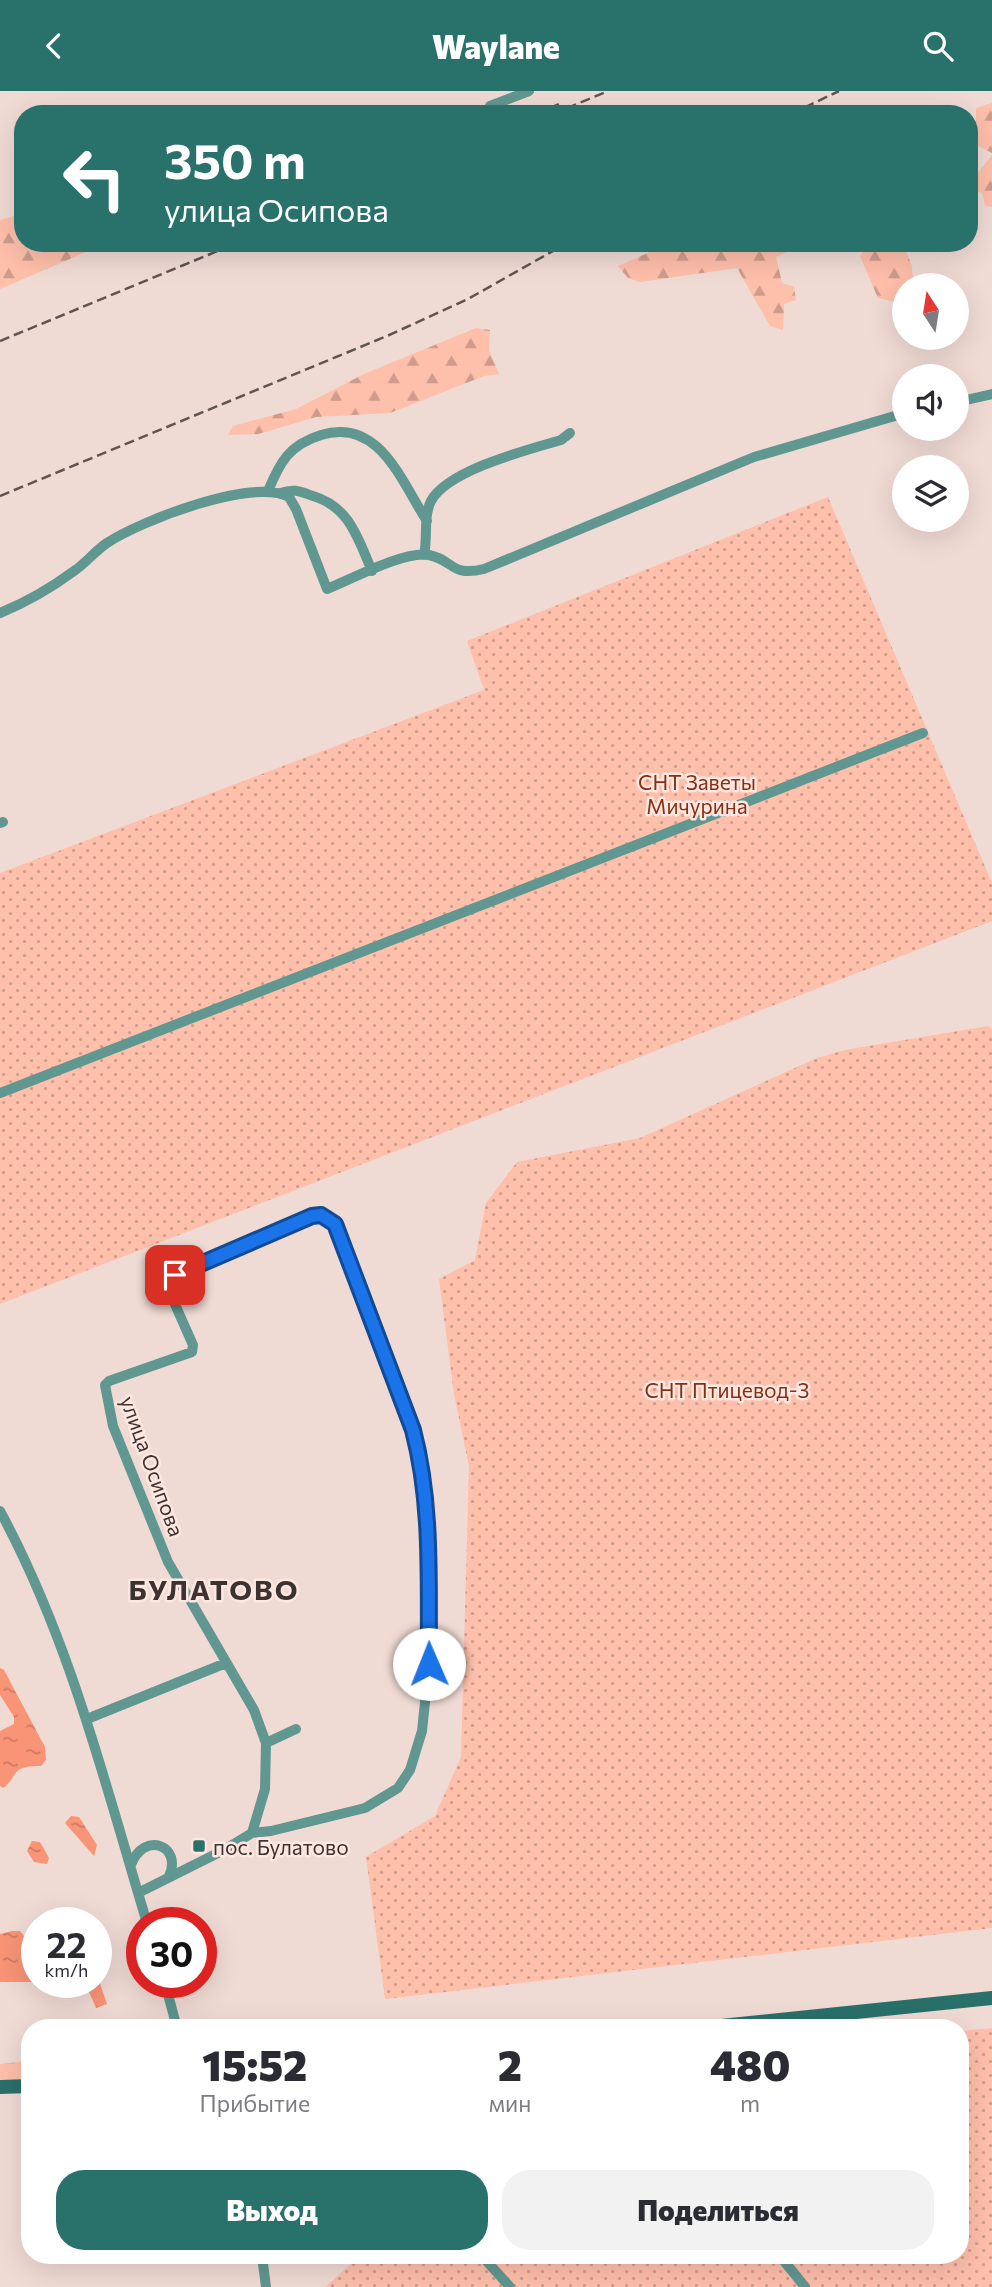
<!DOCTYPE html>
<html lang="ru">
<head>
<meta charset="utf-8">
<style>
  body { margin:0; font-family:Commissioner,sans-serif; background:#f2f2f3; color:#2b2b33; height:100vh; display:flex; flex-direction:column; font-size:26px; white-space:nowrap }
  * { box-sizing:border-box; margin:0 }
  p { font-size:23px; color:#7c7c81 }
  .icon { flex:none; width:38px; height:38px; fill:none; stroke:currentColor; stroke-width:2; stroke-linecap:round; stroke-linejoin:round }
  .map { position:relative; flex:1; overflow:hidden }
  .side { position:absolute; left:21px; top:1928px; width:948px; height:245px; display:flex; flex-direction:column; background:#fff; border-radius:28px; box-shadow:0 7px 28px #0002 }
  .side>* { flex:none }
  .guide { position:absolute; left:14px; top:14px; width:964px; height:147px; border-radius:28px; box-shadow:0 7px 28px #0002; background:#29726b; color:#fff; overflow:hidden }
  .needle { width:46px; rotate:348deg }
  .buttons { position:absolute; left:892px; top:182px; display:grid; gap:14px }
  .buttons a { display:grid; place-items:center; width:77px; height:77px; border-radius:50%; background:#fff; box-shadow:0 7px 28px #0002; font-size:35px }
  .speed { position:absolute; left:21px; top:1816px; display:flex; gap:14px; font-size:35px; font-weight:700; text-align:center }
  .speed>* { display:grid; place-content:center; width:91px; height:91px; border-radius:50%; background:#fff; box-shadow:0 7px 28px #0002; line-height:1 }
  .speed small { font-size:18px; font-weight:400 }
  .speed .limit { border:10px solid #d22; background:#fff; color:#111 }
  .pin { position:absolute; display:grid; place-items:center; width:60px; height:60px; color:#fff; margin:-30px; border-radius:14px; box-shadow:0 4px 10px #0006 }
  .me { position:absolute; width:77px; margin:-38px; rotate:359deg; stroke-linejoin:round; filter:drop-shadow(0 0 5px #0008) }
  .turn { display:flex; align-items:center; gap:24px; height:147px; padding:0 35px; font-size:32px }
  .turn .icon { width:91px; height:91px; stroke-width:2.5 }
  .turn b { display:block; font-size:49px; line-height:60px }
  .eta { display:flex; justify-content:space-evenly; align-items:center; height:119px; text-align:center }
  .eta b { font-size:42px; font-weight:800; line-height:49px }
  .cta { display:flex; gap:14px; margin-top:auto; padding:14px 35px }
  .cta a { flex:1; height:80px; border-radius:28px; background:#29726b; color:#fff; font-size:28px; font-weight:800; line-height:80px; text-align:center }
  .cta a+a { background:#f2f2f3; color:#2b2b33 }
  header { display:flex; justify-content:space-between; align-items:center; height:91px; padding:0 35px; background:#29726b; color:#fff; font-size:32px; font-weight:800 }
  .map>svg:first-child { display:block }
  .grass { fill:url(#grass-dots) }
  .forest { fill:url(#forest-firs) }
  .water { fill:url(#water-ripples) }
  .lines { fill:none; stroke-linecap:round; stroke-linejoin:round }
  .minor { stroke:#619791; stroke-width:10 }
  .secondary { stroke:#29706a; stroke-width:14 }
  .rail { stroke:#605452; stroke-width:2.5; stroke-dasharray:10 5; stroke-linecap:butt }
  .route-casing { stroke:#114b97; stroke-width:18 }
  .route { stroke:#1a73e8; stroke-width:12 }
  .poi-dot { fill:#29726b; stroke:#fee7e1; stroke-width:2.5 }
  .labels { text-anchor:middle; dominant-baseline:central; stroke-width:5; stroke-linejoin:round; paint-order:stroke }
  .park-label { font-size:21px; fill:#882f12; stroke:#fee7e1 }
  .street-label { font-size:21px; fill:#3c3331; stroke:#fee7e1 }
  .poi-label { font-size:21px; fill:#3c3331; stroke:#fee7e1; text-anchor:start }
  .district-label { font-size:28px; font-weight:bold; letter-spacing:2px; fill:#3c3331; stroke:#fee7e1 }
</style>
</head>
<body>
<header><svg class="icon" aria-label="back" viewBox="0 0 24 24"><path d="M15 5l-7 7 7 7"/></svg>Waylane<svg class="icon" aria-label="search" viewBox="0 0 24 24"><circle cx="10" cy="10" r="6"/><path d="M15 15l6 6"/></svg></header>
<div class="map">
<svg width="992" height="2196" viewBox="0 0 992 2196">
  <defs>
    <pattern id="grass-dots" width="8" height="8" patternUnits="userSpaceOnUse" patternTransform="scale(1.75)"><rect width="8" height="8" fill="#febfab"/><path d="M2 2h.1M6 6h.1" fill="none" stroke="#cf9c8c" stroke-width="1.8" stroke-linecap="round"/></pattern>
    <pattern id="forest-firs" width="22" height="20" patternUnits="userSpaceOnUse" patternTransform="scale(1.75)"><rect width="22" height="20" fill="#febfab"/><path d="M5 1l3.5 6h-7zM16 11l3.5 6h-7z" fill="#cf9c8c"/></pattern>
    <pattern id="water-ripples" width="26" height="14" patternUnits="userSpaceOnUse" patternTransform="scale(1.75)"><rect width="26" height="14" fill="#f99476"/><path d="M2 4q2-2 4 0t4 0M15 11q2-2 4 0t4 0" fill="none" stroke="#cb7961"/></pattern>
  </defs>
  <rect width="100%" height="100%" fill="#f0dad4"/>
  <path class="grass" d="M828,406l164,386v38l-992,383v-431l484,-183 -17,-49z
    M988,935l4,3v899l-607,71 -19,-142 69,-41 26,-59 8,-291 -15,-72 -15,-115 36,-19 11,-57 31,-41 123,-24 177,-80 28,-8z
    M992,1937v259h-477l-28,-31h474v-225z
    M360,2165h117l28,31h-180z"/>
  <path class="forest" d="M992,12v50l-22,-11v-20l6,-1v-13z
    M992,64v52l-7,-1 -3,-13 -12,-5v-15l7,1z
    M23,122v30h84l-107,46v-69z
    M670,152h137l-31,14 6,26 12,4 2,13 -12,4 -1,26 -13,-4 -33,-58 -97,14 -12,-4 -10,-12z
    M874,152l29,1 9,22 1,19h-8v11l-7,7 -20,-5 -18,-42 7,-10z
    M476,237l14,2 -1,21 10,23 -15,2 -94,37 -74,4 -58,17 -30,1 5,-9 63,-17 68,-35z
    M30,1970v22l-30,1v-20z"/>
  <path class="water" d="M0,1577l4,2 41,77 1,13 -5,6c-32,0 -21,9 -38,22l-3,-2v-55l14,-7v-7l-14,-22z
    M71,1725l8,1 18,28 -3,11 -29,-33z
    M32,1750l8,1 9,16 -2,6 -13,-2 -7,-11z
    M12,1840h8c11,12 21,35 12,51h-32v-48z
    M96,1881l11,32 -11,4 -11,-25h11z"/>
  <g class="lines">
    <path class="minor" d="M490,15l39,-15
      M957,311l35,-8
      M268,400c12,-29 21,-46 53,-56 58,-18 80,46 106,86
      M281,402c13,-5 20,-1 32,3 37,11 45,43 59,75
      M424,464c4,-17 -1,-38 7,-54 17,-31 96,-51 130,-61l9,-7
      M0,522c27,-11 51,-25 74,-42 12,-8 21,-20 33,-28 33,-22 146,-66 182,-46l7,12 31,80c23,-9 78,-39 102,-34 25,5 21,22 55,14l270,-112 151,-44
      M0,732l3,-1
      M0,1002l923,-360
      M0,1420c70,129 105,273 147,412
      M87,1628l139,-56
      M266,1652l30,-14
      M131,1774c13,-35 52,-19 38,11
      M138,1802l86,-43 28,-17 19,-2 94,-23 33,-20 12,-18 12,-39 7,-67 -1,-151 -6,-50 -9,-34 -78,-205 -14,-9 -146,60 -9,9 27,61 -1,7 -83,29 -4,4 8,41 55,136 86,148 12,33 -1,46 -13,44
      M165,1892l12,45
      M262,2165l4,31
      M482,2165l28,31
      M780,2165l25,31"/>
    <path class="secondary" d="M702,1937l290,-30
      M0,1996l30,-1"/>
    <path class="rail" d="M536,23l23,-10
      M553,23l55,-23
      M791,23l48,-23
      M0,250l237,-98
      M0,405l387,-160 81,-37 99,-56"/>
  </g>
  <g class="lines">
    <g class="route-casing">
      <path id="route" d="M175,1184l137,-59 9,-1 14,9 78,206c20,76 15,155 16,234"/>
    </g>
    <use href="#route" class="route"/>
  </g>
  <rect class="poi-dot" x="192" y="1748" width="14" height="14" rx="3.5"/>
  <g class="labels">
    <g class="park-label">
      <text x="697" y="690">СНТ Заветы<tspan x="697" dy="24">Мичурина</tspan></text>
      <text x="727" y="1298">СНТ Птицевод-3</text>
    </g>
    <g class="street-label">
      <text transform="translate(153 1375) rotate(70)">улица Осипова</text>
    </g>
    <g class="poi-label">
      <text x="213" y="1755">пос. Булатово</text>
    </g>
    <g class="district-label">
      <text x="214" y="1498">БУЛАТОВО</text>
    </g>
  </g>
</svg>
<div class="buttons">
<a><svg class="needle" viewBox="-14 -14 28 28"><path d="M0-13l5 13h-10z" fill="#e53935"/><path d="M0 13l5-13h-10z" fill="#7c7c81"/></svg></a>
<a><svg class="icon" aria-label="sound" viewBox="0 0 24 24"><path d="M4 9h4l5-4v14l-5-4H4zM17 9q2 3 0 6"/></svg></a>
<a><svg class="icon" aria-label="layers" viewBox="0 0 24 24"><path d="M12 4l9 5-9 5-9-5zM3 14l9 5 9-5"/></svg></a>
</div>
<div class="speed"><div>22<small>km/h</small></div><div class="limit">30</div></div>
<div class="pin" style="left:175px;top:1184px;background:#d93025"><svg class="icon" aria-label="arrive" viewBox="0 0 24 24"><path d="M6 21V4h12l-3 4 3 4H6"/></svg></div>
<svg class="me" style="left:429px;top:1573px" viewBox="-20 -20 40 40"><circle r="19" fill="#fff"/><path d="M0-13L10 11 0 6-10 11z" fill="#1a73e8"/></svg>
<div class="guide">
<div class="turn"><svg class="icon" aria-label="left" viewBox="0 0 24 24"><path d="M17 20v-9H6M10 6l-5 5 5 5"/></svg><div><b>350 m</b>улица Осипова</div></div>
</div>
<section class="side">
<div class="eta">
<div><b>15:52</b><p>Прибытие</p></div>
<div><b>2</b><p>мин</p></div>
<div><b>480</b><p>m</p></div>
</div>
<div class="cta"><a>Выход</a><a>Поделиться</a></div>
</section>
</div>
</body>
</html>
